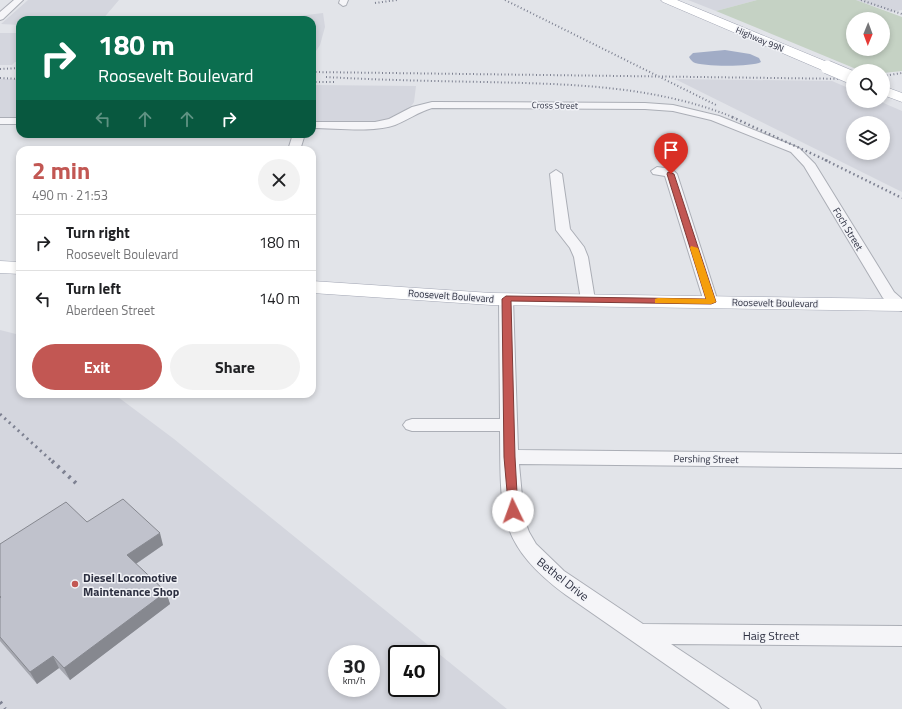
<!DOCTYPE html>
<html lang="en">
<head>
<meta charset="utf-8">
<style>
  body { margin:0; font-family:"Titillium Web",sans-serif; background:#f2f2f2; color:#202124; height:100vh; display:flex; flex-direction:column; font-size:15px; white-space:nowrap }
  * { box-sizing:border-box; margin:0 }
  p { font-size:13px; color:#757577 }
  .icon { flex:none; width:22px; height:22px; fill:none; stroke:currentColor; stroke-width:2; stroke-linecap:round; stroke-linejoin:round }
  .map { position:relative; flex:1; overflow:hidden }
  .drawer { position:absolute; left:16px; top:146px; width:300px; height:252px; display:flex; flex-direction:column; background:#fff; border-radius:12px; box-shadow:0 2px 6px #0003 }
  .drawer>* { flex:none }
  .hud { position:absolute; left:16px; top:16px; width:300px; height:122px; border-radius:12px; box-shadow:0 2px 6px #0003; background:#0b6e4f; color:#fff; overflow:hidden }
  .needle { width:26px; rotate:181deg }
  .buttons { position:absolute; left:846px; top:12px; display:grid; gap:8px }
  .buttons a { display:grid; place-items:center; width:44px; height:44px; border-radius:50%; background:#fff; box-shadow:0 2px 6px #0003; font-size:20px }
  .speed { position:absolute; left:328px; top:645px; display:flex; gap:8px; font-size:20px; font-weight:700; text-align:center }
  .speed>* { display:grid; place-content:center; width:52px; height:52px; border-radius:50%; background:#fff; box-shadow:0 2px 6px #0003; line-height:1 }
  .speed small { font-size:10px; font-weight:400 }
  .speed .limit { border:2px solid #111; border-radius:6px; background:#fff; color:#111 }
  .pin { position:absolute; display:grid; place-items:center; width:34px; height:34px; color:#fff; margin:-41px -17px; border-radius:50% 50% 50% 0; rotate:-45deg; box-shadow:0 0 4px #0007 }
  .pin .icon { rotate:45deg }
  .me { position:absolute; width:44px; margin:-22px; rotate:357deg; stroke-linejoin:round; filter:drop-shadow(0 0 3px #0008) }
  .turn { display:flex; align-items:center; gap:14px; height:84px; padding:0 16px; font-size:18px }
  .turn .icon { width:52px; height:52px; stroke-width:2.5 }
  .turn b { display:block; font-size:28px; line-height:34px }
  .lanes { display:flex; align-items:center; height:38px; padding:0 16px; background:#0003; justify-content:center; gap:20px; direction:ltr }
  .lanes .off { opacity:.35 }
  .round { display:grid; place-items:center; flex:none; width:42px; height:42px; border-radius:21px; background:#f2f2f2 }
  .headline { display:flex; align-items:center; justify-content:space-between; height:68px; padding:0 16px }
  h1 { font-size:24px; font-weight:700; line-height:30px; color:#c25753 }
  .cta { display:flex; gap:8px; margin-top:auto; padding:8px 16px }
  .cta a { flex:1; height:46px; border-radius:24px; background:#c25753; color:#fff; font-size:16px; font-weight:700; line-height:46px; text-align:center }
  .cta a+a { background:#f2f2f2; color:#202124 }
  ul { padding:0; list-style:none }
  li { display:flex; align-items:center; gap:12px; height:56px; padding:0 16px; border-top:1px solid #e0e0e0 }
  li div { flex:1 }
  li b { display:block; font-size:15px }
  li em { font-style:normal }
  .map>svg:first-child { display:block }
  .built { fill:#d4d6de; fill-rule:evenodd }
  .green { fill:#c5d2c4; fill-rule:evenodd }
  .water { fill:#a1acc6 }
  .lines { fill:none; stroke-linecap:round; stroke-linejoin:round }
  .minor-casing { stroke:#abaeb6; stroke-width:2 }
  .major-casing { stroke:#a2a6b4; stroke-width:1 }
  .minor { fill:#f5f5f8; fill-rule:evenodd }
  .major { fill:#fff; fill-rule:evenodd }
  .rail-far3 { stroke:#7d8191; stroke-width:2; stroke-dasharray:1 2.5; stroke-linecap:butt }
  .rail-far2 { stroke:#7d8191; stroke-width:2.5; stroke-dasharray:1.5 3; stroke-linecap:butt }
  .rail-far1 { stroke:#7d8191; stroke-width:3; stroke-dasharray:2 4; stroke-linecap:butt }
  .rail { stroke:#7d8191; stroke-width:4; stroke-dasharray:2.5 5; stroke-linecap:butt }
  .major-bridge-casing { stroke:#a2a6b4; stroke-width:14; stroke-linecap:butt }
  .major-bridge { stroke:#fff; stroke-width:13 }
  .wall { fill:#a5a7af }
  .shaded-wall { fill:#86888f }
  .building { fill:#c0c2cc; stroke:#86888f }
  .route { fill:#c25753; stroke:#7e3936 }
  .slow { fill:#f59e0b }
  .poi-dot { fill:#c25753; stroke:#f2f3f7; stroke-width:1.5 }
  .labels { text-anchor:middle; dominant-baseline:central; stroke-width:3; stroke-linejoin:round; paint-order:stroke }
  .far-street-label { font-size:9px; fill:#2c2f40; stroke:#f2f3f7 }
  .street-label { font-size:10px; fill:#2c2f40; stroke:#f2f3f7 }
  .near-poi-label { font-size:12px; font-weight:bold; fill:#2c2f40; stroke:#f2f3f7; text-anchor:start }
  .near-street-label { font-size:12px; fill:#2c2f40; stroke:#f2f3f7 }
</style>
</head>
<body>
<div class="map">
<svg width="902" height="709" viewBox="0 0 902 709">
  <rect width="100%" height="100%" fill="#e2e4e9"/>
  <path class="built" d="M28,0h91l-17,20h-82v5l-19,-1z
    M688,0h69l-41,11z
    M856,0h46v10l-11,2z
    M323,13l2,14 -5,18 -8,12v-37h-46z
    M0,33h20v29h-5l-3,3h-12z
    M0,79h20v40h-20z
    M675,79l157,2 21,9v11h26l23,10v81zM853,123h30v30h-30z
    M312,85l104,1 -2,16 -2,3 -15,11 -10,4 -19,2 -56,-1z
    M0,330l20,5v59h94l60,45 333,270h-507zM337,654h34v34h-34zM397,654h34v34h-34z"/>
  <path class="green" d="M757,0h99l46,17v54l-19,2v-2h-22l-145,-60zM853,19h30v30h-30z"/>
  <path class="water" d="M725,50l25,4 9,4 2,4c-9,5 -59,5 -68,0 -1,-1 -3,-3 -4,-5l4,-4z"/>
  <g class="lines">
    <g class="minor-casing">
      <path id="minor" d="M14,0h9l-20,19 -3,1v-8z
        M340,0h8l-2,5 -3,1 -4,-3z
        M432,102l213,1 28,2 46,11 80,32 16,16 79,128 8,7v12l-5,-2 -14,-11 -79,-132 -13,-14 -80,-32 -38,-9 -28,-2 -213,-1c-14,4 -24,12 -37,17 -23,8 -58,3 -83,3v-6h63l14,-3 23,-12z
        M0,118h20v6h-20z
        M293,134h12l-5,16h-12z
        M657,167l15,2 5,5 41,128 -2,3h-10l-2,-3 -39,-126 -12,-2 -2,-3z
        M556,170l6,4 8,55 14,18 4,10 7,43 -2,3h-10l-2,-3 -7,-43 -4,-9 -14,-18 -6,-56z
        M506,295l5,1 2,3 5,151 384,4v14l-383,-4 5,54 5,14 7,12 28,27 79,53 259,2v20l-231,-2 86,57 4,8h-31l-164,-114c-70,-52 -65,-84 -66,-164h-88l-6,-2 -3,-4 3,-4 6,-2h88l-1,-120 2,-3z"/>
    </g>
    <g class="major-casing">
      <path id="major" d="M661,0h16l155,64 2,3 -2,3h-10l-159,-68z
        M883,86l19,7v9l-19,-7z
        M0,261l20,1v12l-20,-1z
        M312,281l179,12 411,6v12l-411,-6 -179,-12z"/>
    </g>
    <use href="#minor" class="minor"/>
    <use href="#major" class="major"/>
    <path class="rail-far3" d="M505,0l211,105
      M861,0l41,14
      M375,3l22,-3
      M0,69l20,-1
      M312,72l541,7
      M883,76l19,-3
      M326,77c53,3 105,4 158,5 85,2 171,3 251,36
      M0,78l20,1
      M312,82h22"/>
    <path class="rail-far2" d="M732,117l98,45
      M825,160l77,38"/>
    <path class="rail-far1" d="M0,414l53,48"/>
    <path class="rail" d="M52,461l26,24
      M0,702l5,7"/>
    <g class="major-bridge-casing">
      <path id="major-bridge" d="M827,67l26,11"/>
    </g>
    <use href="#major-bridge" class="major-bridge"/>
  </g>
  <path class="wall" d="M87,522l76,23 -27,19 30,28 4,12 -100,76 -11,-12 -22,16 -37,-43v-97z"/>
  <path class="shaded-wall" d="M160,533l3,12 -32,22 -4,-12z
    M166,592l4,12 -100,76 -6,-12z
    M53,656l6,12 -22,16 -7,-12z"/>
  <path class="building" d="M123,499l37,34 -33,22 39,37 -102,76 -11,-12 -23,16 -30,-35v-39l1,-1 -1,-1v-52l66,-42 21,20z"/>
  <path class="route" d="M668,172l6,2 42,128 -5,2 -200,-3 4,156 3,54 -2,3h-7l-5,-57 -2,-158 4,-3 200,3 -39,-125z"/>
  <path class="slow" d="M691,246l7,2 18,54 -5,2 -56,-1v-4l3,-1 48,1 -16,-51z"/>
  <circle class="poi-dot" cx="75" cy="584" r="4"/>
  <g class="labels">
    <g class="far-street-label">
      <text transform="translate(760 39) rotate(23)">Highway 99N</text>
      <text transform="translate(555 105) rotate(1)">Cross Street</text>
    </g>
    <g class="street-label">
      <text transform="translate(848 229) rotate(59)">Foch Street</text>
      <text transform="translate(451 296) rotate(4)">Roosevelt Boulevard</text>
      <text transform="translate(775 303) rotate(1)">Roosevelt Boulevard</text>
      <text transform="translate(706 459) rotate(1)">Pershing Street</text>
    </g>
    <g class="near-poi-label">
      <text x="83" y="577">Diesel Locomotive<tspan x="83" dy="14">Maintenance Shop</tspan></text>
    </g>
    <g class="near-street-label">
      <text transform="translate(563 579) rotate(38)">Bethel Drive</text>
      <text x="771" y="635">Haig Street</text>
    </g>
  </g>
</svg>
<div class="buttons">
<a><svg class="needle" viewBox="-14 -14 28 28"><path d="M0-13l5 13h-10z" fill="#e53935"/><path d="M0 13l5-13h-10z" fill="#757577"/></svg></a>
<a><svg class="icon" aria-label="search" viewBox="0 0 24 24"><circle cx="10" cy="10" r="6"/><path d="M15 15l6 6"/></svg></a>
<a><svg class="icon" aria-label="layers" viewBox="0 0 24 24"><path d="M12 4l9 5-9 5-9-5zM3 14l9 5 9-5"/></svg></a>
</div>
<div class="speed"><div>30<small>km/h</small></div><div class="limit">40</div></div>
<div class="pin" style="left:671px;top:174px;background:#d93025"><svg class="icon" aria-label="arrive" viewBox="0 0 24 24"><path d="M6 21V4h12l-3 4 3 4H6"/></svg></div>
<svg class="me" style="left:513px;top:511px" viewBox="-20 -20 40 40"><circle r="19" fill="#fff"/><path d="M0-13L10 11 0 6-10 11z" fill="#c25753"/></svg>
<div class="hud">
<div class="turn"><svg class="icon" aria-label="right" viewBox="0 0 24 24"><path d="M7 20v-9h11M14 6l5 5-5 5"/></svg><div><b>180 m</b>Roosevelt Boulevard</div></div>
<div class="lanes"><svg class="icon off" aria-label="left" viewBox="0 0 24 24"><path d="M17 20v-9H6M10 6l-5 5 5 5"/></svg><svg class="icon off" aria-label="ahead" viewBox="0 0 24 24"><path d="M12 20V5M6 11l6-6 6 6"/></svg><svg class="icon off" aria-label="ahead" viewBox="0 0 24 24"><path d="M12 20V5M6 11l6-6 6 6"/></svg><svg class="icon" aria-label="right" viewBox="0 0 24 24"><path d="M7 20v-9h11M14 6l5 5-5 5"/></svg></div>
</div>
<section class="drawer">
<div class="headline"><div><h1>2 min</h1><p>490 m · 21:53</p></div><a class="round"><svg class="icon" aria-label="close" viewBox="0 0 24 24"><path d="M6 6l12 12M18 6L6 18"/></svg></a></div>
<ul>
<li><svg class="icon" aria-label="right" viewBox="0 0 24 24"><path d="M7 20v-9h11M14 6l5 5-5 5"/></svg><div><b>Turn right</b><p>Roosevelt Boulevard</p></div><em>180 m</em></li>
<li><svg class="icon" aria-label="left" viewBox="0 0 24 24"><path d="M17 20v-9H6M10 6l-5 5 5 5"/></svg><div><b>Turn left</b><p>Aberdeen Street</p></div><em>140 m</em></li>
</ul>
<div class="cta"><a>Exit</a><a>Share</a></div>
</section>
</div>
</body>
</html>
